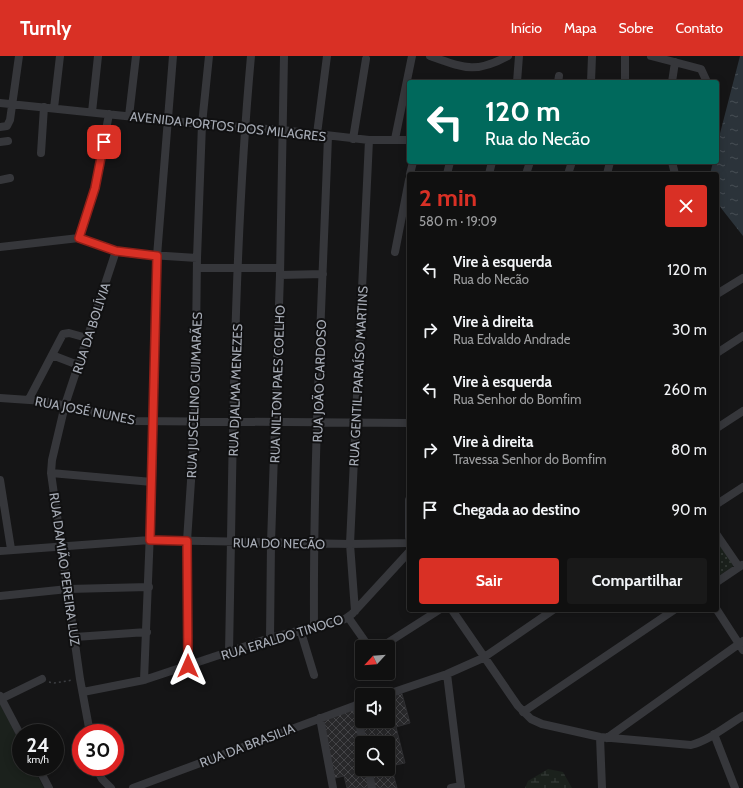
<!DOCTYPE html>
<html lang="pt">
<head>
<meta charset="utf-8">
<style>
  body { margin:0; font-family:Cabin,sans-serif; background:#191919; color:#f1f3f6; height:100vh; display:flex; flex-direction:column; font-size:15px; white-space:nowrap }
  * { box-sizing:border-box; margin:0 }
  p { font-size:13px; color:#9c9d9f }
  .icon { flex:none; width:22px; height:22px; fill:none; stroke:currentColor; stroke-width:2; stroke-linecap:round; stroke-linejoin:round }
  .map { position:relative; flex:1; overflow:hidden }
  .drawer { position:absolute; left:407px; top:116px; width:312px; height:440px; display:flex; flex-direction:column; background:#101010; border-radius:4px; box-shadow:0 2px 10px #0003,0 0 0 1px #303030 }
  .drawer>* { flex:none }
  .banner { position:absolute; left:407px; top:24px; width:312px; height:84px; border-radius:4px; box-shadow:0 2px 10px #0003,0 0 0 1px #303030; background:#00695c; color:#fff; overflow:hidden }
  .needle { width:26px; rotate:244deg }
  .buttons { position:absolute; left:355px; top:584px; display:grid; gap:8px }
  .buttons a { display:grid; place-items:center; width:40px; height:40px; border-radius:4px; background:#101010; box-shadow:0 2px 10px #0003,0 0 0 1px #303030; font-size:20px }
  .speed { position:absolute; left:12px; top:668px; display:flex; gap:8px; font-size:20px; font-weight:700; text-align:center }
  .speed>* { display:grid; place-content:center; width:52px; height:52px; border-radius:50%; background:#101010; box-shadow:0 2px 10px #0003,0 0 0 1px #303030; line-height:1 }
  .speed small { font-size:10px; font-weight:400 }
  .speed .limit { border:6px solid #d22; background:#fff; color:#111 }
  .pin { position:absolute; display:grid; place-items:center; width:34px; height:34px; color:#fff; margin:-17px; border-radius:8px; box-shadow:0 2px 6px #0006 }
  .me { position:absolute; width:44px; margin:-22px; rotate:0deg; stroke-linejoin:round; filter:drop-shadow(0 0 3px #0008) }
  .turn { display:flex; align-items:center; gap:14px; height:84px; padding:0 12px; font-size:18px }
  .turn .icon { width:52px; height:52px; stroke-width:2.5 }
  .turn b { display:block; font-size:28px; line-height:34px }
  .round { display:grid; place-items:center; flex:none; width:42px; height:42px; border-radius:4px; background:#191919 }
  .head { display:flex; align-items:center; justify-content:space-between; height:68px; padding:0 12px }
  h1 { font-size:24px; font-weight:800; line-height:30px; color:#d93025 }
  .button { display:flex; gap:8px; margin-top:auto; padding:8px 12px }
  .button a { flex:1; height:46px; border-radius:4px; background:#d93025; color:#fff; font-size:16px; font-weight:800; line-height:46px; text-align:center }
  .button a+a { background:#191919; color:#f1f3f6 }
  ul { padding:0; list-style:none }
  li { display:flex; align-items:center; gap:12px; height:60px; padding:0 12px }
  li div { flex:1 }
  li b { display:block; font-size:15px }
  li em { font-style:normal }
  header { display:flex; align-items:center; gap:24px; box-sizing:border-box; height:56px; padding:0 20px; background:#d93025; color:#fff }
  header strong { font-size:19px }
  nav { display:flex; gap:22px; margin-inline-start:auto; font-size:14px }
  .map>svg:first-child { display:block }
  .grass { fill:#1b211c }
  .wetland { fill:url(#wetland-marsh) }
  .park { fill:url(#park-dots) }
  .water { fill:url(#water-ripples) }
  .building { fill:url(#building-cross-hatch); stroke:#2f2f32; fill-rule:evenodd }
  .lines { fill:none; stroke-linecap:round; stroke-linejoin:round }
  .path { stroke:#3c3e42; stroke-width:1.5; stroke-dasharray:2 3; stroke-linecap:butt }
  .street { stroke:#36373b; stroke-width:8 }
  .route-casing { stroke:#8d1f18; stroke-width:10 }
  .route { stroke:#d93025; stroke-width:7 }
  .labels { text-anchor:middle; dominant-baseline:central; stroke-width:4; stroke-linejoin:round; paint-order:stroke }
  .street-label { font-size:13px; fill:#a7acb6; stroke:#101011 }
</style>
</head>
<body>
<header>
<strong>Turnly</strong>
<nav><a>Início</a><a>Mapa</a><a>Sobre</a><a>Contato</a></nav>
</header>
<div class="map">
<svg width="743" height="732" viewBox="0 0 743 732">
  <defs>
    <pattern id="wetland-marsh" width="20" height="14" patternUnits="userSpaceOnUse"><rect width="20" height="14" fill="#1b211c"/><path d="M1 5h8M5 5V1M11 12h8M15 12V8" fill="none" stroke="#393f3b"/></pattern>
    <pattern id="park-dots" width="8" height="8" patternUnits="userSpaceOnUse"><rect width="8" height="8" fill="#1b211c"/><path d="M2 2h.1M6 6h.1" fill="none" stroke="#393f3b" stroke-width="1.8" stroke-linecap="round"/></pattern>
    <pattern id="water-ripples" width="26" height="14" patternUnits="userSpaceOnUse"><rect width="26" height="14" fill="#2b333a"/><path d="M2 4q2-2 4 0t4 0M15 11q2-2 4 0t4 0" fill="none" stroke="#474e54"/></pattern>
    <pattern id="building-cross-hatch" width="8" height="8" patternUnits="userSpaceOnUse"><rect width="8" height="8" fill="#28282a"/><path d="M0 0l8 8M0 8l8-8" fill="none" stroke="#444447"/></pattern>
  </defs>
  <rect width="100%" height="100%" fill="#151516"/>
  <path class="grass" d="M0,648l21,40v23h12l11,21h-44z"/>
  <path class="wetland" d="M548,713l15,3 9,16h-47l3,-7z"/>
  <path class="park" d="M717,482l18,27 -18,12z"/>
  <path class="water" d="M740,0h3v180l-22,-28 -4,-9v-25h-7l3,-12h4v-17z"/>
  <path class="building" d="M401,634l9,33 -14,4 9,36 -14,3 6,22h-50l-3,-12 -13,3 -11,-61 42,-13v16h26v-26zM362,687h26v26h-26z"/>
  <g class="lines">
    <path class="path" d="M49,626l5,1 19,-3"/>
    <path class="street" d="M430,0c34,12 45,18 78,0
      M625,0v26
      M651,0l50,13 6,13
      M517,26l2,-26
      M558,26l1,-6
      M591,26l1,-26
      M672,26l3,-20
      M0,47l202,21 80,6 87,10h40
      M54,52l6,-52
      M92,56l6,-56
      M129,60l7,-60
      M0,71l7,-1 3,-6 9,-64
      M317,78l10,-78
      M353,83l13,-80
      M395,83l17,-83
      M0,86l8,-1
      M41,97l3,-46
      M672,106l3,12
      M410,118l3,-12
      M447,118l3,-12
      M489,118l3,-12
      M526,118l4,-12
      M568,118l4,-12
      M607,118l3,-12
      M0,124l10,-2
      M79,182l16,-50 14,-74
      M0,191l79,-9 37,13 19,3 62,4
      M395,196l14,-72
      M197,212h83
      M280,219l43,-1
      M717,238l26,-16
      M717,297l26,-17
      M52,299l26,10
      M0,342l44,3 91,20 274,2
      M29,343l34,-65 6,-1 18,5
      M717,372l26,-17
      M51,417l101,9
      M0,424l11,69
      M409,444v37
      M717,448l26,-17
      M717,479l22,32
      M0,495l150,-11 200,4 59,-1
      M717,526l25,-17
      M0,540l68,-7 81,-2
      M452,554l66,96 13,13 11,5 58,13 91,8c19,-5 35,-19 52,-29
      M717,554l26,40
      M355,555l-5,-67 19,-404
      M348,561l21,30
      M314,570c-1,-164 8,-327 14,-490
      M300,573l14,46
      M75,581l72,-5
      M270,582l1,-95 9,-268 4,-219
      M381,591l58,-37
      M229,596c4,-198 4,-398 22,-596
      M187,610v-125l8,-120 2,-163 5,-134 7,-68
      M447,618l14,114
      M144,624l8,-198 5,-226 16,-200
      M83,636l61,-12 126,-42 75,-19 7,-5 57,-62
      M385,639l62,-21 36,-16 70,-48
      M0,640l21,40
      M1,643l41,-20
      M356,649l7,38
      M523,656l151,-102
      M320,662l13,70
      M90,677l-10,-54 -29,-206 1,-13 13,-55 51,-154
      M714,678l21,54
      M600,681l2,51
      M607,682l136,-97
      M38,711l11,21
      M96,711l6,12 9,9
      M368,713l4,19
      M133,732l229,-85
      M451,732l10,-2"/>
  </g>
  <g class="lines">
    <g class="route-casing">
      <path id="route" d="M104,86l-9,46 -16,50 37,13 41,5 -7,284 37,1 1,125"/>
    </g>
    <use href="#route" class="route"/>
  </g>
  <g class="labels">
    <g class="street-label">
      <text transform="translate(228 70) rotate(6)">AVENIDA PORTOS DOS MILAGRES</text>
      <text transform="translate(91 272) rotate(-72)">RUA DA BOLÍVIA</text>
      <text transform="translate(358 320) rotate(-87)">RUA GENTIL PARAÍSO MARTINS</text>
      <text transform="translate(319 325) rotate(-88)">RUA JOÃO CARDOSO</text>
      <text transform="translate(277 328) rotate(-88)">RUA NILTON PAES COELHO</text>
      <text transform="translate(235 334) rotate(-88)">RUA DJALMA MENEZES</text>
      <text transform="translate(194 339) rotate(-88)">RUA JUSCELINO GUIMARÃES</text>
      <text transform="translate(85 354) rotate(11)">RUA JOSÉ NUNES</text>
      <text transform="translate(279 487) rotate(1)">RUA DO NECÃO</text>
      <text transform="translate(65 513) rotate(82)">RUA DAMIÃO PEREIRA LUZ</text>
      <text transform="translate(282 581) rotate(-17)">RUA ERALDO TINOCO</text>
      <text transform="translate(247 689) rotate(-21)">RUA DA BRASILIA</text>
    </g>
  </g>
</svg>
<div class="buttons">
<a><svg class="needle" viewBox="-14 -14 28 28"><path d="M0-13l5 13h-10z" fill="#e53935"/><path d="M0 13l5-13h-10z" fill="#9c9d9f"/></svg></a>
<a><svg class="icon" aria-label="sound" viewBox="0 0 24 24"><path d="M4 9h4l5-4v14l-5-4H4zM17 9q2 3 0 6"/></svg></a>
<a><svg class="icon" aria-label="search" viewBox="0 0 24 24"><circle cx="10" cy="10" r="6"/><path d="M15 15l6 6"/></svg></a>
</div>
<div class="speed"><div>24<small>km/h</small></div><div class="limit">30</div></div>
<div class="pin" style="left:104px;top:86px;background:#d93025"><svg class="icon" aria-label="arrive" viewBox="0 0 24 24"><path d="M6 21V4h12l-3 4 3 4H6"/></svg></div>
<svg class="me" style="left:188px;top:610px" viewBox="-20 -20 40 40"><path d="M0-17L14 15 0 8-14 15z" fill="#d93025" stroke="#fff" stroke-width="4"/></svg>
<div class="banner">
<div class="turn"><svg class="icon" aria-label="left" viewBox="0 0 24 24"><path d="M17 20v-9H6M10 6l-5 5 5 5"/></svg><div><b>120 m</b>Rua do Necão</div></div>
</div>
<section class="drawer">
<div class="head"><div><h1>2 min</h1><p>580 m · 19:09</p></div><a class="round" style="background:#d93025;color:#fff"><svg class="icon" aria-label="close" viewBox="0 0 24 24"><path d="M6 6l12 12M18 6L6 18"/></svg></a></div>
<ul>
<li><svg class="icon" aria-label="left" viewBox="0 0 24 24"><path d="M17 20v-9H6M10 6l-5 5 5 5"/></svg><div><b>Vire à esquerda</b><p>Rua do Necão</p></div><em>120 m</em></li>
<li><svg class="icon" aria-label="right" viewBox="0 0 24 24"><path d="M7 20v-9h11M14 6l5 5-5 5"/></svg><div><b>Vire à direita</b><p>Rua Edvaldo Andrade</p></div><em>30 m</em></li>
<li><svg class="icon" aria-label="left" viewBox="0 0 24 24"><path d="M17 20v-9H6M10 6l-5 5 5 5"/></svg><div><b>Vire à esquerda</b><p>Rua Senhor do Bomfim</p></div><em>260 m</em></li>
<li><svg class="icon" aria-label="right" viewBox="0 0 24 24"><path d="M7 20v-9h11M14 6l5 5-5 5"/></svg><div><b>Vire à direita</b><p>Travessa Senhor do Bomfim</p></div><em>80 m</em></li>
<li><svg class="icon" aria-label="arrive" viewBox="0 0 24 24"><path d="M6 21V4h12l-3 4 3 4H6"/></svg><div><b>Chegada ao destino</b></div><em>90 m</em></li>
</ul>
<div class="button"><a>Sair</a><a>Compartilhar</a></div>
</section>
</div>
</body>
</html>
